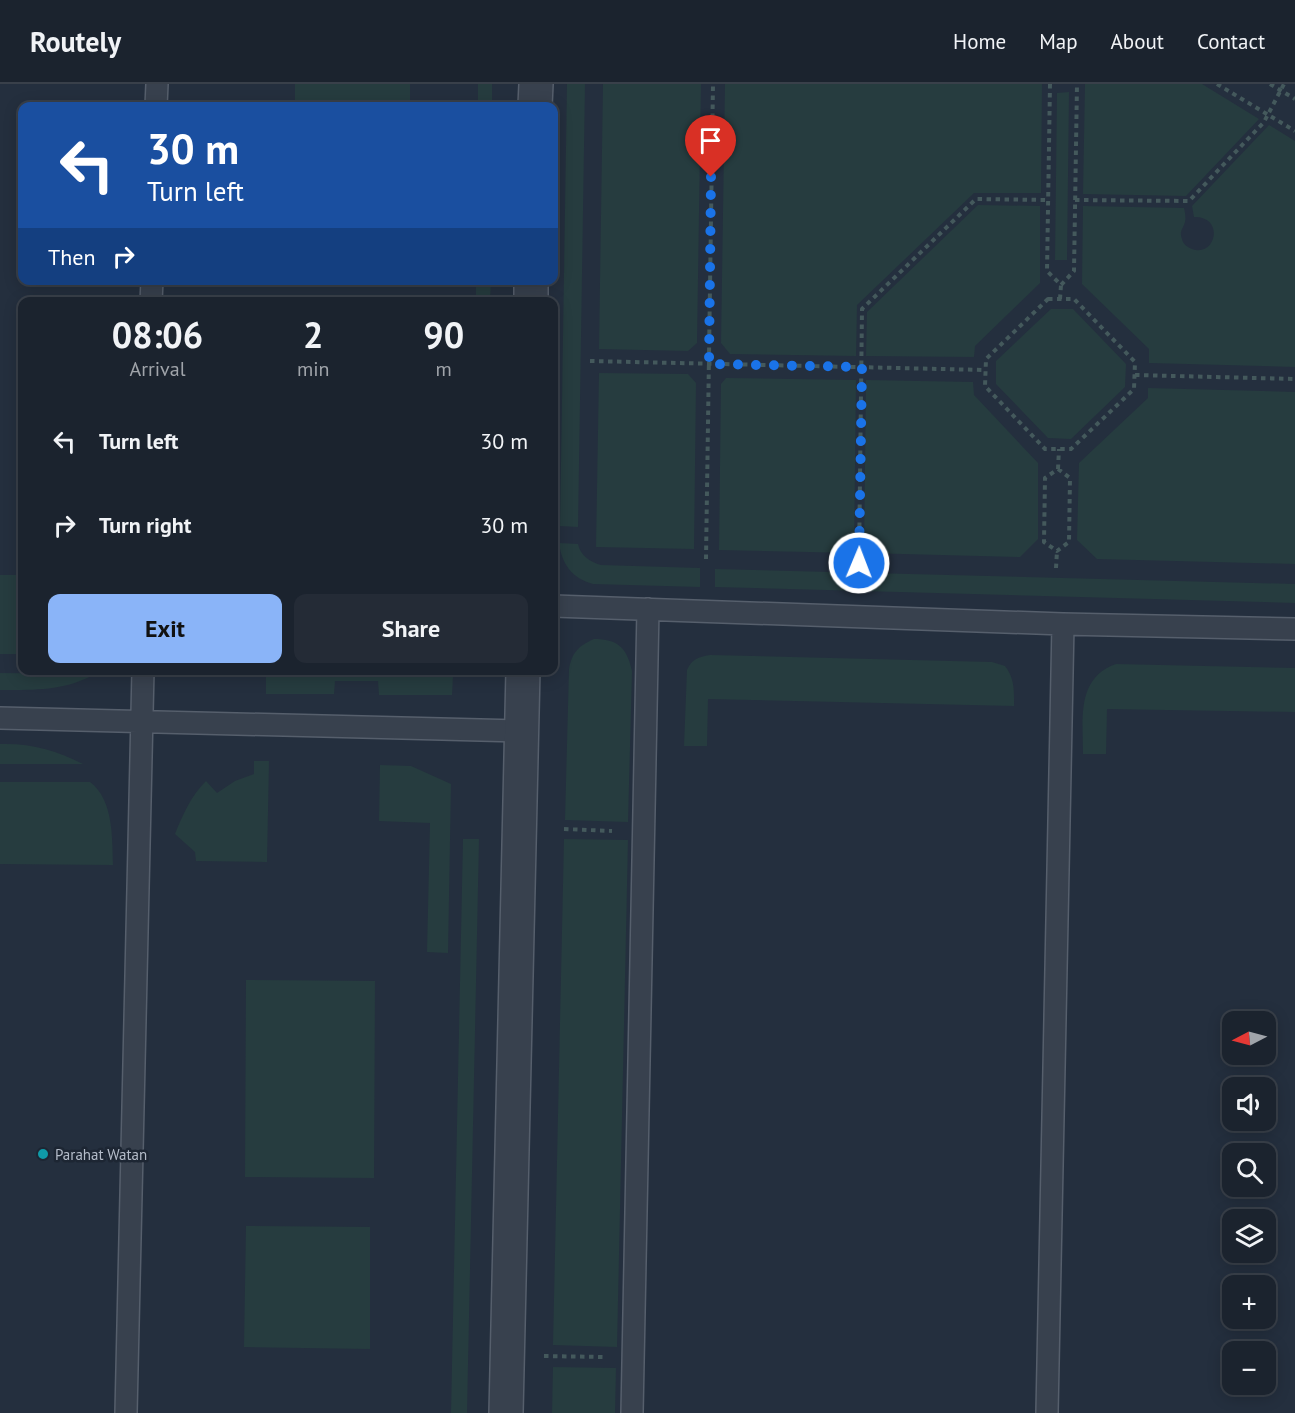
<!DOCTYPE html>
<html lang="en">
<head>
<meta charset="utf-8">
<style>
  body { margin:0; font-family:"PT Sans",sans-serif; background:#242b36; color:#f1f3f6; height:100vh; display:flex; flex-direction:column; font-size:22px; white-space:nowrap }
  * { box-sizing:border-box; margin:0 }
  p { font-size:20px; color:#a0a4aa }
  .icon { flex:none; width:33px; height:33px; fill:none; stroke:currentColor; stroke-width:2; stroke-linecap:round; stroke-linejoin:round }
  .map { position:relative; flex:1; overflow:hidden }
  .sheet { position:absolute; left:18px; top:213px; width:540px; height:378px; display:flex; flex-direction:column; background:#1b232e; border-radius:12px; box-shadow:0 3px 15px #0003,0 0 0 2px #39404a }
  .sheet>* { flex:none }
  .top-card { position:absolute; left:18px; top:18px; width:540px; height:183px; border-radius:12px; box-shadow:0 3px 15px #0003,0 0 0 2px #39404a; background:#1a4fa0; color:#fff; overflow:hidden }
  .needle { width:39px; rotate:264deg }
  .tools { position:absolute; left:1222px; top:927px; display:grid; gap:12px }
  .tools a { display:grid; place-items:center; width:54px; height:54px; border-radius:12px; background:#1b232e; box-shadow:0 3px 15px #0003,0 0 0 2px #39404a; font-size:30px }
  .pin { position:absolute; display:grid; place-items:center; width:51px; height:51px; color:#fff; margin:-62px -26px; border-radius:50% 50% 50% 0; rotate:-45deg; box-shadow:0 0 6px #0007 }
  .pin .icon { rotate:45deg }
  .me { position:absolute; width:66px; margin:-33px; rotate:1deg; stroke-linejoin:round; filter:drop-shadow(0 0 4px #0008) }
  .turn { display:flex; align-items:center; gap:21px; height:126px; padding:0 30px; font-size:27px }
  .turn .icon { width:78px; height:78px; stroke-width:2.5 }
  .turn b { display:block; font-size:42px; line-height:51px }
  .then { display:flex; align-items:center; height:57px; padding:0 30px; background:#0003; gap:12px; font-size:22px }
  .eta { display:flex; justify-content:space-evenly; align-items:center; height:102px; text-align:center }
  .eta b { font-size:36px; font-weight:700; line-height:42px }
  .action { display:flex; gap:12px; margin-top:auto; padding:12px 30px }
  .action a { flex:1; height:69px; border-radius:12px; background:#8ab4f8; color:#111; font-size:24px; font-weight:700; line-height:69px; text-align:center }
  .action a+a { background:#242b36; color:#f1f3f6 }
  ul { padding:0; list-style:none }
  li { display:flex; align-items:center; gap:18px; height:84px; padding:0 30px }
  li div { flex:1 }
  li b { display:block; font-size:22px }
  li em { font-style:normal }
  header { display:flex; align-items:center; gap:36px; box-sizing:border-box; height:84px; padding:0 30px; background:#1b232e; border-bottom:2px solid #39404a }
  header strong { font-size:28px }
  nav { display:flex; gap:33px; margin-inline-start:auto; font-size:21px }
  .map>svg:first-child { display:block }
  .green { fill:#263c3f }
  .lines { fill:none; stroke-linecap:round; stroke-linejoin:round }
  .service-casing { stroke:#565f6c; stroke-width:24 }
  .minor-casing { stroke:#565f6c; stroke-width:36 }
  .path { stroke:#44595c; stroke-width:4; stroke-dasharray:4.5 4.5; stroke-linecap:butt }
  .service { stroke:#38414e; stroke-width:21 }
  .minor { stroke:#38414e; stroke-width:33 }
  .route { stroke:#1a73e8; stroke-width:10; stroke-dasharray:0 18 }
  .culture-dot { fill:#0f9aa8; stroke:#1d2633; stroke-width:2 }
  .labels { text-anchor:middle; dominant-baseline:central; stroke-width:5; stroke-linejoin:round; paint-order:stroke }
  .poi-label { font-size:15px; fill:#b4bcc9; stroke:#1d2633; text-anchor:start }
</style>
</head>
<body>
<header>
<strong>Routely</strong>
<nav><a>Home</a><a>Map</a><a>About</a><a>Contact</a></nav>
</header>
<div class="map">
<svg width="1295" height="1329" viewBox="0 0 1295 1329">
  <rect width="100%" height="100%" fill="#242f3e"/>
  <path class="green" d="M295,0h115v22h-115z
    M478,0h14v22h-14z
    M567,0h18l-7,443 -18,-1z
    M603,0h98l-4,259 -9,8 -89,-2z
    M725,0h317l-1,109h-67l-117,112 -1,51 -126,-2 -9,-11z
    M1085,0h117l57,35 -73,77 -103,-2z
    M1069,8l-2,168h-12l2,-167z
    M1269,41l26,16v226l-146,-4v-14l-67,-65 1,-78 101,2c1,4 2,10 1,14 -2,7 -6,9 -3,17 1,5 5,8 10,10 24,9 33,-33 2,-32l-2,-11z
    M978,121l62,1v77l-65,63 -1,11 -108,-1 1,-44z
    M476,197h15l-1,20h-14z
    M1051,225h22l53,55 -1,23 -54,52 -23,-1 -52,-54v-23z
    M599,289l89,1 8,9 -2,166 -98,-2z
    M726,294l130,2 -2,173 -135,-3 2,-166z
    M866,296l107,2 1,13 64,68v76l-18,18 -156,-4z
    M1148,304l147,4v172l-198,-5 -20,-19 2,-77 69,-65z
    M559,459l19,1c2,11 12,18 23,21l99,3v19l-107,-3c-21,-6 -31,-19 -34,-41z
    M715,485l580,15v19l-580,-16z
    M0,491h22v79h-22z
    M594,555c23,0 33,8 38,32l-4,151 -63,-2 4,-151c3,-16 9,-23 25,-30z
    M710,571l282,7 13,4c10,13 9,25 9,40l-306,-7 -1,47h-23l3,-76c5,-11 11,-13 23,-15z
    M1116,580l179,4v44l-188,-3 -1,45h-23c0,-35 -7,-76 33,-90z
    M0,589l95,1c-30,17 -61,16 -95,16z
    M266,590l187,2 -1,19h-73l-1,-14h-43l-1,13h-68z
    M0,660c31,-1 56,6 83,20h-83z
    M254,677h15l-2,101 -71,-1 -1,-9 -20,-18c8,-20 16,-38 31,-53l11,12 18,-12 19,-7z
    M380,681l31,1 40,18 -3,169 -21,-1 3,-129 -51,-2z
    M0,698h90c24,18 22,57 23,83l-113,-1z
    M463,755h16l-12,574h-16z
    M564,755l64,1 -11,507 -64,-2z
    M246,896l129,1 -1,197 -129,-1z
    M246,1142l124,1v122l-126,-2z
    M553,1283l63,1 -1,45h-63z"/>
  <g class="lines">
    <g class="service-casing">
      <path id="service" d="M156,22l1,-22
        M151,218l1,-22
        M554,522l509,18 232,5
        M0,634l521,13
        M126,1329l17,-743
        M632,1329l16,-804
        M1047,1329l16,-789"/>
    </g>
    <g class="minor-casing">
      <path id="minor" d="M535,22l1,-22
        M531,218v-22
        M506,1329l17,-743"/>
    </g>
    <path class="path" d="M1050,0l-3,187 14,14 13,-14 3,-187
      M1217,0l78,47
      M1270,0l25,15
      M1075,116l114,1 75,-79 20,-38
      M1048,215h26l61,63 -1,27 -63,60h-26l-60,-63 1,-27z
      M1060,215l1,-14
      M590,277l395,9
      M1135,291l160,4
      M1058,385l12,9 -1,64 -12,9 -13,-9 1,-64z
      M1058,385l1,-20
      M706,475l7,-475
      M859,479l3,-254 114,-110 73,1
      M1056,484l1,-17
      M564,745l48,2
      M544,1272l59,1"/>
    <use href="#service" class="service"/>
    <use href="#minor" class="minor"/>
  </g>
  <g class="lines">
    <path class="route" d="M711,93l-2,187 153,3 -3,196"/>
  </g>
  <circle class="culture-dot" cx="43" cy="1070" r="6"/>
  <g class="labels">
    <g class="poi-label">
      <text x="55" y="1070">Parahat Watan</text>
    </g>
  </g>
</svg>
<div class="tools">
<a><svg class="needle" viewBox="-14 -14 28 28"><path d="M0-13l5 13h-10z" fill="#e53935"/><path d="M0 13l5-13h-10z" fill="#a0a4aa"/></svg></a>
<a><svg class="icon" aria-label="sound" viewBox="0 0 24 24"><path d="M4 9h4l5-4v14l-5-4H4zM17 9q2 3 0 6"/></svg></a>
<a><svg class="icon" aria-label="search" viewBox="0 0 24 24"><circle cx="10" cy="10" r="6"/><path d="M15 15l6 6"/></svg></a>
<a><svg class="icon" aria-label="layers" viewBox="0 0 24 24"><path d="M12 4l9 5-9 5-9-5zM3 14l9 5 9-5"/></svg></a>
<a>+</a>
<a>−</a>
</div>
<div class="pin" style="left:711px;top:93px;background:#d93025"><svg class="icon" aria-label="arrive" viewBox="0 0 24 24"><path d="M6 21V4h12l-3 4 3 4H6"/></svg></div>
<svg class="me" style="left:859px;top:479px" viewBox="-20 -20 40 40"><circle r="17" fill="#1a73e8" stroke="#fff" stroke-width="3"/><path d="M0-11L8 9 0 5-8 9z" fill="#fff"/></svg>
<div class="top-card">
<div class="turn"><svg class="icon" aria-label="left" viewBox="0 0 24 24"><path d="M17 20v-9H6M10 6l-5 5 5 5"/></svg><div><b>30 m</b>Turn left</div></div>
<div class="then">Then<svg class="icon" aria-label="right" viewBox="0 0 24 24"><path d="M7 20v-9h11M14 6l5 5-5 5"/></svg></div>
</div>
<section class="sheet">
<div class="eta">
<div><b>08:06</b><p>Arrival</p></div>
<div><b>2</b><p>min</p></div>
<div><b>90</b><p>m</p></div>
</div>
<ul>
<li><svg class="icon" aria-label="left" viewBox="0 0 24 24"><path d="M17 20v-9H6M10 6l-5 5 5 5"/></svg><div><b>Turn left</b></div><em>30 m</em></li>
<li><svg class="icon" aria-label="right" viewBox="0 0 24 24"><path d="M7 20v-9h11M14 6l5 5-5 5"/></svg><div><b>Turn right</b></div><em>30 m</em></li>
</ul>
<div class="action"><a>Exit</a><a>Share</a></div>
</section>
</div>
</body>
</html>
